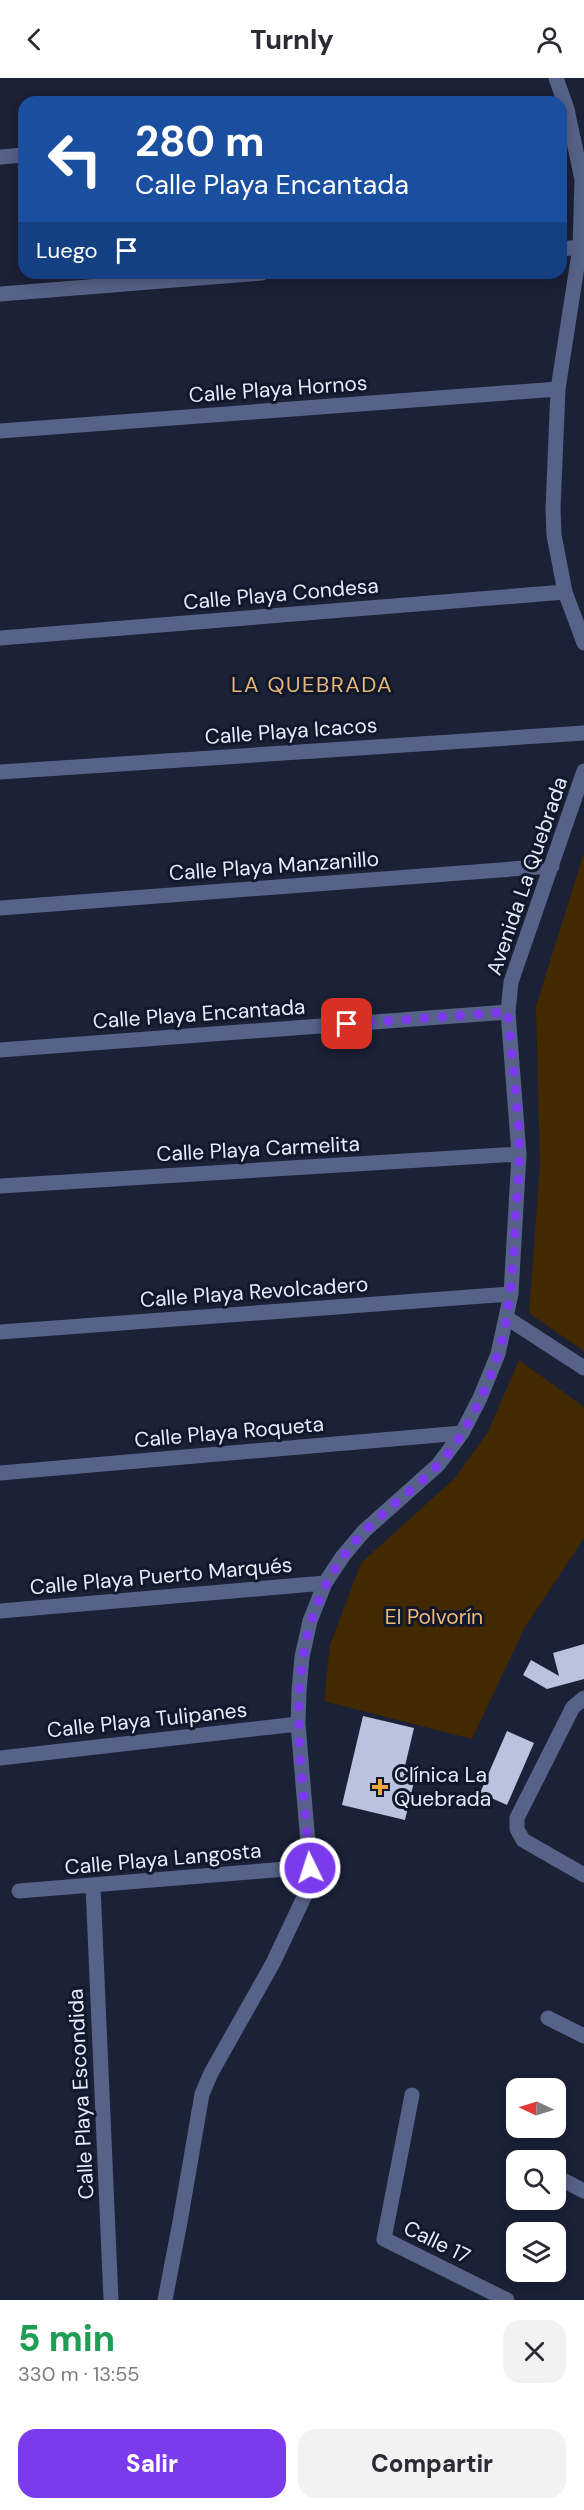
<!DOCTYPE html>
<html lang="es">
<head>
<meta charset="utf-8">
<style>
  body { margin:0; font-family:"DM Sans",sans-serif; background:#f2f2f3; color:#2b2b33; height:100vh; display:flex; flex-direction:column; font-size:22px; white-space:nowrap }
  * { box-sizing:border-box; margin:0 }
  p { font-size:20px; color:#7c7c81 }
  .icon { flex:none; width:33px; height:33px; fill:none; stroke:currentColor; stroke-width:2; stroke-linecap:round; stroke-linejoin:round }
  .map { position:relative; height:2222px; overflow:hidden }
  .details { display:flex; flex-direction:column; background:#fff; flex:1 }
  .details>* { flex:none }
  .hud { position:absolute; left:18px; top:18px; width:549px; height:183px; border-radius:18px; box-shadow:0 3px 15px #0003; background:#1a4fa0; color:#fff; overflow:hidden }
  .needle { width:39px; rotate:274deg }
  .buttons { position:absolute; left:506px; top:2000px; display:grid; gap:12px }
  .buttons a { display:grid; place-items:center; width:60px; height:60px; border-radius:12px; background:#fff; box-shadow:0 3px 15px #0003; font-size:30px }
  .pin { position:absolute; display:grid; place-items:center; width:51px; height:51px; color:#fff; margin:-26px; border-radius:12px; box-shadow:0 3px 9px #0006 }
  .me { position:absolute; width:66px; margin:-33px; rotate:356deg; stroke-linejoin:round; filter:drop-shadow(0 0 4px #0008) }
  .turn { display:flex; align-items:center; gap:21px; height:126px; padding:0 18px; font-size:27px }
  .turn .icon { width:78px; height:78px; stroke-width:2.5 }
  .turn b { display:block; font-size:42px; line-height:51px }
  .then { display:flex; align-items:center; height:57px; padding:0 18px; background:#0003; gap:12px; font-size:22px }
  .round { display:grid; place-items:center; flex:none; width:63px; height:63px; border-radius:18px; background:#f2f2f3 }
  .overview { display:flex; align-items:center; justify-content:space-between; height:102px; padding:0 18px }
  h1 { font-size:36px; font-weight:800; line-height:45px; color:#1e9e55 }
  .primary-button { display:flex; gap:12px; margin-top:auto; padding:12px 18px }
  .primary-button a { flex:1; height:69px; border-radius:18px; background:#7c3aed; color:#fff; font-size:24px; font-weight:800; line-height:69px; text-align:center }
  .primary-button a+a { background:#f2f2f3; color:#2b2b33 }
  header { display:flex; justify-content:space-between; align-items:center; height:78px; padding:0 18px; background:#fff; font-size:27px; font-weight:800 }
  .map>svg:first-child { display:block }
  .green { fill:#432900 }
  .building { fill:#bac3de }
  .lines { fill:none; stroke-linecap:round; stroke-linejoin:round }
  .minor { stroke:#566287; stroke-width:15 }
  .route { stroke:#7c3aed; stroke-width:10; stroke-dasharray:0 18 }
  .poi-dot { fill:#efa73e; stroke:#12182b; stroke-width:2 }
  .labels { text-anchor:middle; dominant-baseline:central; stroke-width:6; stroke-linejoin:round; paint-order:stroke }
  .street-label { font-size:21px; fill:#e6ebf9; stroke:#12182b }
  .park-label { font-size:21px; fill:#f0ba76; stroke:#12182b }
  .poi-label { font-size:21px; fill:#e6ebf9; stroke:#12182b; text-anchor:start }
  .neighbourhood-label { font-size:22px; letter-spacing:1.5px; fill:#e8b676; stroke:#12182b }
</style>
</head>
<body>
<header><svg class="icon" aria-label="back" viewBox="0 0 24 24"><path d="M15 5l-7 7 7 7"/></svg>Turnly<svg class="icon" aria-label="person" viewBox="0 0 24 24"><circle cx="12" cy="8" r="4"/><path d="M4 21q1-7 8-7t8 7"/></svg></header>
<div class="map">
<svg width="584" height="2222" viewBox="0 0 584 2222">
  <rect width="100%" height="100%" fill="#1b2136"/>
  <path class="green" d="M584,775v498l-55,-38 11,-148 -4,-159z
    M519,1282l65,47v131l-59,89 -53,112 -148,-38 6,-56 31,-82 94,-85 33,-46z"/>
  <path class="building" d="M584,1566v35l-37,10 -24,-14 8,-15 28,16 -6,-23z
    M363,1638l51,12 -9,38 12,3 -12,51 -63,-15z
    M507,1653l27,12 -27,62 -27,-12z"/>
  <g class="lines">
    <path class="minor" d="M556,0l11,31 15,71 -2,67 -22,142 -5,120 1,26 11,57 19,51
      M0,79l24,-2
      M561,171l19,-2
      M0,216l262,-21
      M0,353l558,-42
      M0,560l565,-46
      M0,694l584,-39
      M0,830l552,-42
      M0,972l508,-38
      M0,1108l519,-32
      M507,1240l77,50
      M0,1254l511,-38
      M0,1395l462,-40
      M0,1533l325,-28
      M584,1620l-11,9 -56,111v11l6,11 61,35
      M0,1680l298,-34
      M93,1808l18,414
      M19,1813l291,-24
      M548,1940l36,18
      M412,2017l-28,144 123,61
      M555,2098l29,15
      M165,2222l15,-78 22,-128 9,-21 62,-110 33,-70 4,-26 -12,-143 1,-33 3,-34 8,-36 15,-38 18,-27 21,-25 74,-66 24,-32 18,-35 18,-44 13,-60 8,-140 -11,-142 3,-30 73,-211"/>
  </g>
  <g class="lines">
    <path class="route" d="M310,1790c-9,-118 -37,-242 54,-336 22,-23 49,-42 72,-65 29,-29 50,-75 62,-113 11,-35 13,-70 16,-106 1,-30 5,-61 5,-92 1,-48 -8,-96 -11,-144l-161,12"/>
  </g>
  <path class="poi-dot" d="M377 1700h6v6h6v6h-6v6h-6v-6h-6v-6h6z"/>
  <g class="labels">
    <g class="street-label">
      <text transform="translate(278 311) rotate(-4)">Calle Playa Hornos</text>
      <text transform="translate(281 516) rotate(-5)">Calle Playa Condesa</text>
      <text transform="translate(291 653) rotate(-4)">Calle Playa Icacos</text>
      <text transform="translate(274 788) rotate(-4)">Calle Playa Manzanillo</text>
      <text transform="translate(527 798) rotate(-71)">Avenida La Quebrada</text>
      <text transform="translate(199 936) rotate(-4)">Calle Playa Encantada</text>
      <text transform="translate(258 1071) rotate(-3)">Calle Playa Carmelita</text>
      <text transform="translate(254 1214) rotate(-4)">Calle Playa Revolcadero</text>
      <text transform="translate(229 1354) rotate(-5)">Calle Playa Roqueta</text>
      <text transform="translate(161 1498) rotate(-5)">Calle Playa Puerto Marqués</text>
      <text transform="translate(147 1642) rotate(-6)">Calle Playa Tulipanes</text>
      <text transform="translate(163 1781) rotate(-5)">Calle Playa Langosta</text>
      <text transform="translate(81 2016) rotate(-93)">Calle Playa Escondida</text>
      <text transform="translate(437 2164) rotate(26)">Calle 17</text>
    </g>
    <g class="park-label">
      <text x="434" y="1539">El Polvorín</text>
    </g>
    <g class="poi-label">
      <text x="394" y="1697">Clínica La<tspan x="394" dy="24">Quebrada</tspan></text>
    </g>
    <g class="neighbourhood-label">
      <text x="312" y="606">LA QUEBRADA</text>
    </g>
  </g>
</svg>
<div class="buttons">
<a><svg class="needle" viewBox="-14 -14 28 28"><path d="M0-13l5 13h-10z" fill="#e53935"/><path d="M0 13l5-13h-10z" fill="#7c7c81"/></svg></a>
<a><svg class="icon" aria-label="search" viewBox="0 0 24 24"><circle cx="10" cy="10" r="6"/><path d="M15 15l6 6"/></svg></a>
<a><svg class="icon" aria-label="layers" viewBox="0 0 24 24"><path d="M12 4l9 5-9 5-9-5zM3 14l9 5 9-5"/></svg></a>
</div>
<div class="pin" style="left:347px;top:946px;background:#d93025"><svg class="icon" aria-label="arrive" viewBox="0 0 24 24"><path d="M6 21V4h12l-3 4 3 4H6"/></svg></div>
<svg class="me" style="left:310px;top:1790px" viewBox="-20 -20 40 40"><circle r="17" fill="#7c3aed" stroke="#fff" stroke-width="3"/><path d="M0-11L8 9 0 5-8 9z" fill="#fff"/></svg>
<div class="hud">
<div class="turn"><svg class="icon" aria-label="left" viewBox="0 0 24 24"><path d="M17 20v-9H6M10 6l-5 5 5 5"/></svg><div><b>280 m</b>Calle Playa Encantada</div></div>
<div class="then">Luego<svg class="icon" aria-label="arrive" viewBox="0 0 24 24"><path d="M6 21V4h12l-3 4 3 4H6"/></svg></div>
</div>
</div>
<section class="details">
<div class="overview"><div><h1>5 min</h1><p>330 m · 13:55</p></div><a class="round"><svg class="icon" aria-label="close" viewBox="0 0 24 24"><path d="M6 6l12 12M18 6L6 18"/></svg></a></div>
<div class="primary-button"><a>Salir</a><a>Compartir</a></div>
</section>
</body>
</html>
